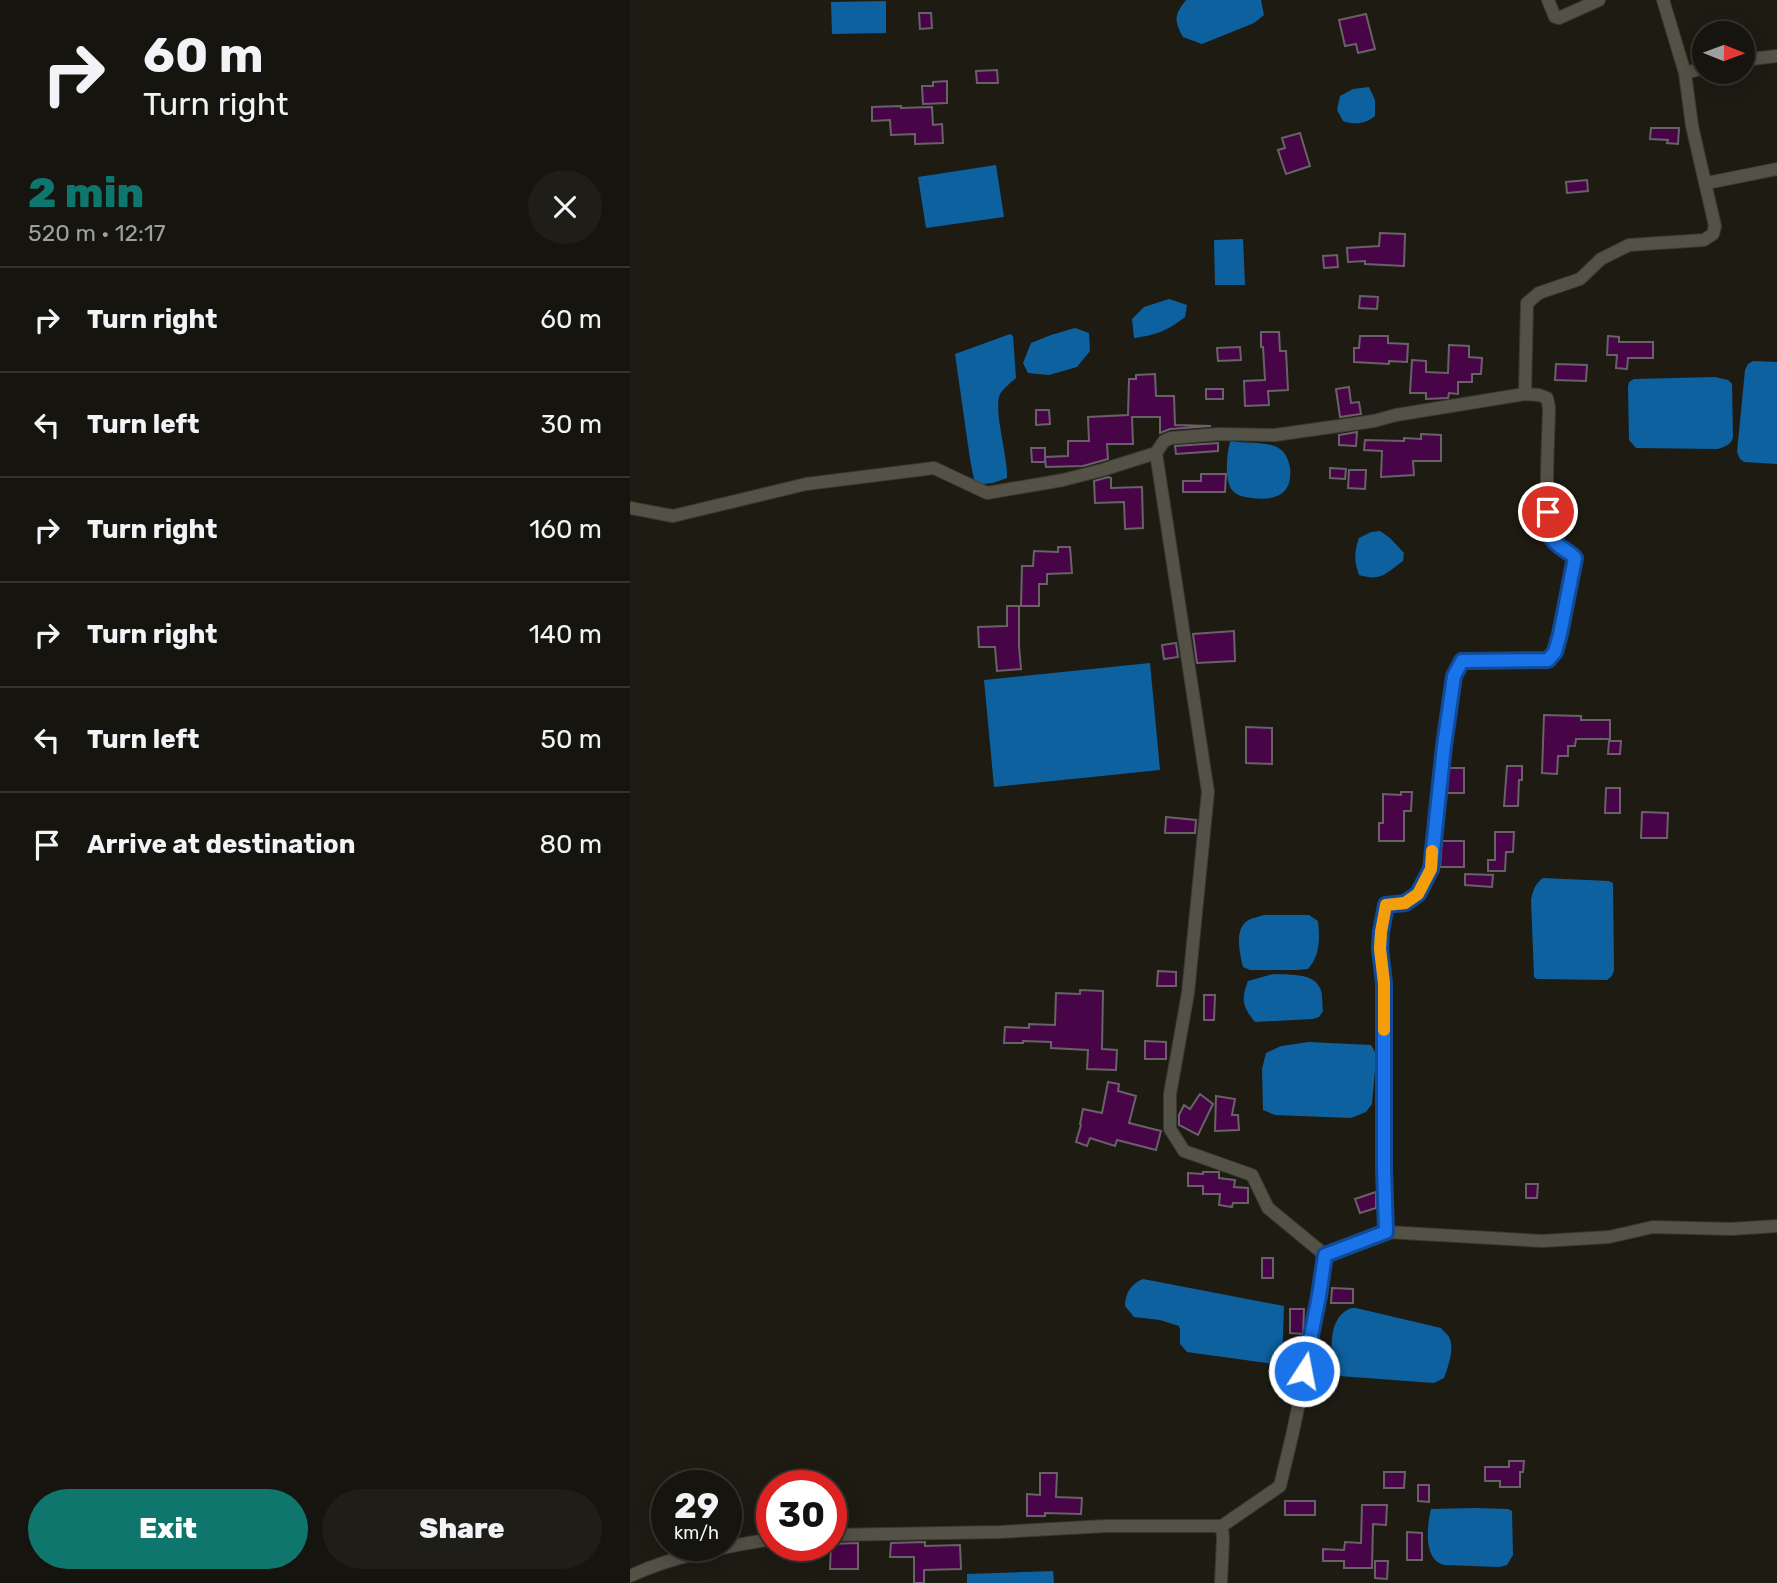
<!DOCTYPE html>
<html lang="en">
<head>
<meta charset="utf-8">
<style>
  body { margin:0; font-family:Rubik,sans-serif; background:#1f1d17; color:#f1f3f6; height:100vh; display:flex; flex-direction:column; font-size:26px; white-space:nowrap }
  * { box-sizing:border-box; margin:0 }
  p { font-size:23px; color:#9e9e9e }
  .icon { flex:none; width:38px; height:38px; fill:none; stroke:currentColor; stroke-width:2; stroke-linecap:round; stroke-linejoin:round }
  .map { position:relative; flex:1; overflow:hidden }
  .panel { display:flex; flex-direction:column; background:#16140e; width:630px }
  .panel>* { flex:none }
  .guide { background:#16140e; color:#f1f3f6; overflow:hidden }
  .needle { width:46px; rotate:91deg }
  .fabs { position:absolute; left:1062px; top:21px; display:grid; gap:14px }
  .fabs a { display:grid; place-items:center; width:63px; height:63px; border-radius:50%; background:#16140e; box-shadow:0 4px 18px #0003,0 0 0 2px #35332e; font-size:35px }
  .speed { position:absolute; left:21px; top:1470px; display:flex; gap:14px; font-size:35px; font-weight:700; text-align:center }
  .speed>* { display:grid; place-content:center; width:91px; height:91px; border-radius:50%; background:#16140e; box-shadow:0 4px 18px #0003,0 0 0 2px #35332e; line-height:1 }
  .speed small { font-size:18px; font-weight:400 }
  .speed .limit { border:10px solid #d22; background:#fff; color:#111 }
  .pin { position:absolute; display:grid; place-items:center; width:60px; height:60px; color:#fff; margin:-30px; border:4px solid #fff; border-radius:50%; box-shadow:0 2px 7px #0007 }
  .me { position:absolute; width:77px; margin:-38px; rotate:11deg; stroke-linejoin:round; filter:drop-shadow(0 0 5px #0008) }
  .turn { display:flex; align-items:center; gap:24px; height:147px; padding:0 28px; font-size:32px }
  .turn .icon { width:91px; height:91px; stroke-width:2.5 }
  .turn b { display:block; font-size:49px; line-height:60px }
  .round { display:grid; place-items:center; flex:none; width:74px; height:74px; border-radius:37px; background:#1f1d17 }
  .summary { display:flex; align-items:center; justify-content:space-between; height:119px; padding:0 28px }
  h1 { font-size:42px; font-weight:800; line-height:52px; color:#0f766e }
  .primary-button { display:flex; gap:14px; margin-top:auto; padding:14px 28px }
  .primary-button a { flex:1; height:80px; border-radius:42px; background:#0f766e; color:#fff; font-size:28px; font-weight:800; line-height:80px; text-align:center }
  .primary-button a+a { background:#1f1d17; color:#f1f3f6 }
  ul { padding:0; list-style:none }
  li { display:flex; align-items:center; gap:21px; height:105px; padding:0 28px; border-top:2px solid #35332e }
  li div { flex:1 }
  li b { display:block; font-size:26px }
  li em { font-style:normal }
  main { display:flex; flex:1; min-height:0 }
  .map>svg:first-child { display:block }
  .water { fill:#0d619f }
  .building { fill:#470447; stroke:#696168; stroke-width:2 }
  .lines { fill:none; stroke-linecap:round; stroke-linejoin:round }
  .street-casing { stroke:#3a3833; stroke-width:14 }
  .street { stroke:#545147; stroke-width:12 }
  .route-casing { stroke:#114b97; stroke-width:18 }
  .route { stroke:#1a73e8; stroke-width:12 }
  .slow { stroke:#f59e0b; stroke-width:12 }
</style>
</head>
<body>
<main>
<section class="panel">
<div class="guide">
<div class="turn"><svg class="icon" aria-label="right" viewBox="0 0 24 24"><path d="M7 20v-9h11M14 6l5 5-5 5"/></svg><div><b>60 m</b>Turn right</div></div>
</div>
<div class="summary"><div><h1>2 min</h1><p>520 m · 12:17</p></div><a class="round"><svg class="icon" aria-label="close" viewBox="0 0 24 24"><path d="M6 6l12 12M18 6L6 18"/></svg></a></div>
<ul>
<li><svg class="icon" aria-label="right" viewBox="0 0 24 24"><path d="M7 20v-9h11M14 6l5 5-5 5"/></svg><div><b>Turn right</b></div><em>60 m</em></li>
<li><svg class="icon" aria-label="left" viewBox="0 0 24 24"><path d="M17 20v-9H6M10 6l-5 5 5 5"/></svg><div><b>Turn left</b></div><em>30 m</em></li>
<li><svg class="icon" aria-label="right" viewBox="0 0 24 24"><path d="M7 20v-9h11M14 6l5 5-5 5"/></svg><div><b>Turn right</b></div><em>160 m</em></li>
<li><svg class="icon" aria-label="right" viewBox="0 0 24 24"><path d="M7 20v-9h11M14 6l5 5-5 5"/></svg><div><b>Turn right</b></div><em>140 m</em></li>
<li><svg class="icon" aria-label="left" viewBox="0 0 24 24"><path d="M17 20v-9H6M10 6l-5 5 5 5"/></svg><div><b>Turn left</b></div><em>50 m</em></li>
<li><svg class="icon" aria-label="arrive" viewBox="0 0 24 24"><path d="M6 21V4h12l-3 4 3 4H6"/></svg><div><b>Arrive at destination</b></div><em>80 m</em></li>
</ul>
<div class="primary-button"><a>Exit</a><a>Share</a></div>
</section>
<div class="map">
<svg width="1147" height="1583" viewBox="0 0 1147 1583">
  <rect width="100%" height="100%" fill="#1e1b13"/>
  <path class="water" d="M556,0h75l3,15 -10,8 -52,21 -19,-7c-9,-16 -9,-22 3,-37z
    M256,1v32l-54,1 -1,-32z
    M739,87l6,13v16c-9,8 -21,9 -32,5l-6,-11 3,-14 13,-7z
    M366,165l8,52 -78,11 -8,-51z
    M613,239l2,46h-30l-1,-45z
    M539,299l18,6 -2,12c-18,14 -29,18 -51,21l-2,-19 12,-12z
    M445,328l14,5 1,18 -13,16 -28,8 -21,-2 -5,-10 8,-20 20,-8z
    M380,334l3,2 3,42c-5,4 -13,11 -16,16 -7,16 8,62 7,84l-14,5 -18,2 -5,-26 -15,-105z
    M1123,361l24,1v102l-33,-2 -4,-3 -3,-7 8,-82 3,-6z
    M1085,377l13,3 4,4 1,53c-2,8 -7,9 -15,12l-82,-1 -7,-8 -1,-53 1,-5 5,-3z
    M602,441c13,3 38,0 48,8 6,4 9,12 10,19 3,27 -15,33 -38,30 -8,-1 -15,-2 -20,-8 -8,-10 -5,-37 -2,-48z
    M750,531l10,7 14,15 -1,8c-17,12 -22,21 -44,14 -5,-14 -5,-23 0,-37l12,-6z
    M520,663l10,107 -166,17 -10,-107z
    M913,878l66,3 4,2 1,88 -3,6 -4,3 -70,-1 -3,-2 -3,-77c2,-10 4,-16 12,-22z
    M634,915h45l9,6c2,18 2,34 -10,48l-11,1h-47l-7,-3c-3,-13 -9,-37 4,-46 4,-3 12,-4 17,-6z
    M643,974c14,1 40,-2 47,14 3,6 2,17 3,23l-4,6 -6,2 -58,3c-13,-16 -14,-23 -7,-41z
    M679,1042l62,3 4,7v18l-3,34 -6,8 -15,6 -76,-3 -12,-5 -1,-41 4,-16 15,-7z
    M513,1279l141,27 -2,59 -95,-13 -7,-8v-14l-1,-4 -19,-6 -26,-3 -9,-11c0,-13 6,-22 18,-27z
    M721,1308h5l85,20c0,1 8,8 8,9 6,11 -1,30 -5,41l-10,5 -95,-7 -7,-5c0,-22 -5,-53 19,-63z
    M845,1508l33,1 4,2 1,44 -6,10 -8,2 -55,-2c-21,-5 -17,-39 -13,-56z
    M423,1571l1,12h-87v-9z"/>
  <path class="building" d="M289,13h12l1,15 -12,1z
    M736,14l9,35 -17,4 -2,-9 -11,2 -6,-26z
    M367,70l1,13h-21l-1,-12z
    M317,81v22l-24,1 -1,-18h11v-4z
    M271,106v2l31,-1 1,18 9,-1 1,19 -28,1v-10l-24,1 -1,-15 -18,1v-14z
    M1021,128h28l-1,16 -11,-1 1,-3 -18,-1z
    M670,133l10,33 -24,8 -8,-24 7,-2 -3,-10z
    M957,180l1,11 -21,2 -1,-11z
    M750,233l25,1 -1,32 -39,-2v-3l-17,1 -1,-14 32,-2z
    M707,255l1,12 -14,1 -1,-12z
    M730,296l18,1 -1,12 -18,-1z
    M631,332h18l1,19h6l2,39 -20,1 1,14 -24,1 -1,-25 21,-1 -2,-33h-2z
    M730,336h28v7l20,1 -1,18 -18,-1v3l-35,-2v-14h5z
    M978,336l11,1v5h34v16h-25l-1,11 -11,-1 1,-13h-10z
    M819,345l20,1v11l13,1 -1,16h-9v8h-14v12l-9,-1 -1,5 -22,1v-6h-16l2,-33 14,1v11l22,1z
    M610,347l1,13 -23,1 -1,-13z
    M926,364l31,1 -1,16 -31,-1z
    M525,374l1,22h18l1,29 36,1 -41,3 -10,4v-16h-28l1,27h-26l1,15 -25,7 -37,1 -1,-10 23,-1v-15h21l-1,-24 40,-2 1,-36h7v-4z
    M719,387l2,16 8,-1 2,12 -21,3 -4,-28z
    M576,389h17v10h-17z
    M406,410h13l1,14 -14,1z
    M727,432l-1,14 -17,-1v-10z
    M791,434l20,1v26h-28l1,14 -33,2 1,-26 -18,-1 1,-10 39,1v-3l17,1z
    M588,443v8l-42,3 -1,-8z
    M401,448h14v14h-13z
    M700,468l16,1 -1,10 -15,-1z
    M719,470h17l-1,19 -17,-1z
    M571,474h25l-1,18h-42v-11h18z
    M478,477l3,1v10l31,-1 1,41 -18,1 -1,-27 -29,1 -1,-22z
    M428,547h12l2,26 -25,1v10h-8v22h-18l1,-40h11l1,-15 24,1z
    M377,606h12v40l2,23 -24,2 -2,-24h-16l-1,-20 29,-1z
    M604,631l1,30 -38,2 -4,-29z
    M546,643l2,14 -14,2 -2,-14z
    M914,715l37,1v4h29v19h-34l-1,7h-7v10h-10l-1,18 -15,-1z
    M616,727l26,1v36l-26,-1z
    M979,741h12l-1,13h-12z
    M877,766h15v14h-3l-1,26h-14z
    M819,768h15v25h-17z
    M976,788h14v25h-15z
    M771,792h11l-1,19h-7v30h-25v-18h4v-29l18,1z
    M1012,812l26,1 -1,25h-26z
    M536,817l30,3 -1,13h-30z
    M865,832h19l-1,20h-7l-1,19h-17v-11h7z
    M812,841h22v26h-24z
    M835,874l28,1 -1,12 -27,-2z
    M528,971l18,1v14h-19z
    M450,990l23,1 -1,58 15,1 -1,20 -29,-1 1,-19 -37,-2v-6l-28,-1v2h-19l1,-16 24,1v-4l26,1 1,-32 24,1z
    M574,995h11l-1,25h-10z
    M515,1041l21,1v17h-21z
    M478,1082l11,2 -1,7 18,5 -7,27 32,8 -5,19 -39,-10 -2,6 -25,-8 -3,8 -11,-4 5,-17 -1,-1 3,-15 19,4z
    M570,1094l13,10 -15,31 -19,-10v-10l5,-10 6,4z
    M586,1096l19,3 -3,16h6l1,15 -24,1z
    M573,1172h16v6l16,2 -1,7 14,1v15h-15l-1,4 -13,-2 1,-11h-17v-8h-15v-13l15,1z
    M896,1184h12l-1,14h-11z
    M746,1192v16l-16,5 -5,-14z
    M632,1258h11v20h-11z
    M702,1288l21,1v14h-22z
    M660,1309h14l-1,25 -13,-1z
    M879,1461h15l-1,11h-3v15h-20v-6h-15v-14h24z
    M754,1472h21l-1,16h-20z
    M410,1473h17l-1,24 26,1 -1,16 -36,-1v3h-18v-22l13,1z
    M788,1485h11v17l-11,-1z
    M655,1501h30v14h-30z
    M732,1505h25l-1,20 -13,-1 -1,44h-28v-7h-21v-12l21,1 1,-8 16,1z
    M777,1532l15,1v27h-15z
    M295,1542v4l35,-1 1,24 -37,1v13h-10v-26h-24l1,-14z
    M228,1543v26h-28l1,-25z
    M745,1561h13l-1,18 -12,-1z"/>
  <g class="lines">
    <g class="street-casing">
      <path id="street" d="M918,0l7,17 4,1 40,-18
        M1113,60l34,-4
        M1055,73l19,-5
        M1077,183l70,-14
        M526,453l52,339 -20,201 -18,101v35l14,22 68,24 16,33 57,47
        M0,508l43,8 133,-32 128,-16 53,25 76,-13 39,-10 54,-17 8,-12 7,-3 49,-4 55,1 99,-14 22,-6 129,-21
        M756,1232l-2,-63 -1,-186 -3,-34 1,-17 5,-27 19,-2 13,-9 13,-25 9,-99 14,-94 8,-15 86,-1 7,-8 5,-18 15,-76c-5,-7 -16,-9 -22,-16 -11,-15 -4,-111 -4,-134l-2,-10 -8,-3 -14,-1 2,-91 12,-10 41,-14 21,-20 28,-14 75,-5 9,-6 2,-8 -23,-100 -7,-53 -22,-73
        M201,1535l169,-3 106,-6h116l58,-40c19,-75 34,-153 45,-231l61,-23 156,9 67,-4 44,-10 78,2 46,-3
        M0,1576c45,-21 93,-29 142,-37
        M591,1583l2,-44 -1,-13"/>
    </g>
    <use href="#street" class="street"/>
  </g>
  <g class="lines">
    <g class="route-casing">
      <path id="route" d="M674,1371l15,-75 6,-41 61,-23 -2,-63v-186l-4,-34 1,-17 5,-27 19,-2 13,-9 13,-25 13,-123 10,-70 8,-15 86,-1 7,-8 5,-18 15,-76c-5,-6 -12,-8 -18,-14 -10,-7 -9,-21 -9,-32"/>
    </g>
    <use href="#route" class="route"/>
    <path class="slow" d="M754,1030v-47l-4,-34 1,-17 5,-27 19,-2 13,-9 13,-25 1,-18"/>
  </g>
</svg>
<div class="fabs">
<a><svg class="needle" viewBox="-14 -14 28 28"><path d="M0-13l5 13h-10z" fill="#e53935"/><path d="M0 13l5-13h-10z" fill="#9e9e9e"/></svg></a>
</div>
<div class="speed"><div>29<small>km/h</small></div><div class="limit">30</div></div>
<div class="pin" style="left:918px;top:512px;background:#d93025"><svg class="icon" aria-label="arrive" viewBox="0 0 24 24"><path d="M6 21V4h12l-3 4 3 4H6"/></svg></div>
<svg class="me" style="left:674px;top:1371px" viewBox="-20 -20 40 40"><circle r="17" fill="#1a73e8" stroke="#fff" stroke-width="3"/><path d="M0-11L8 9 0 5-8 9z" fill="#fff"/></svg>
</div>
</main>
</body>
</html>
